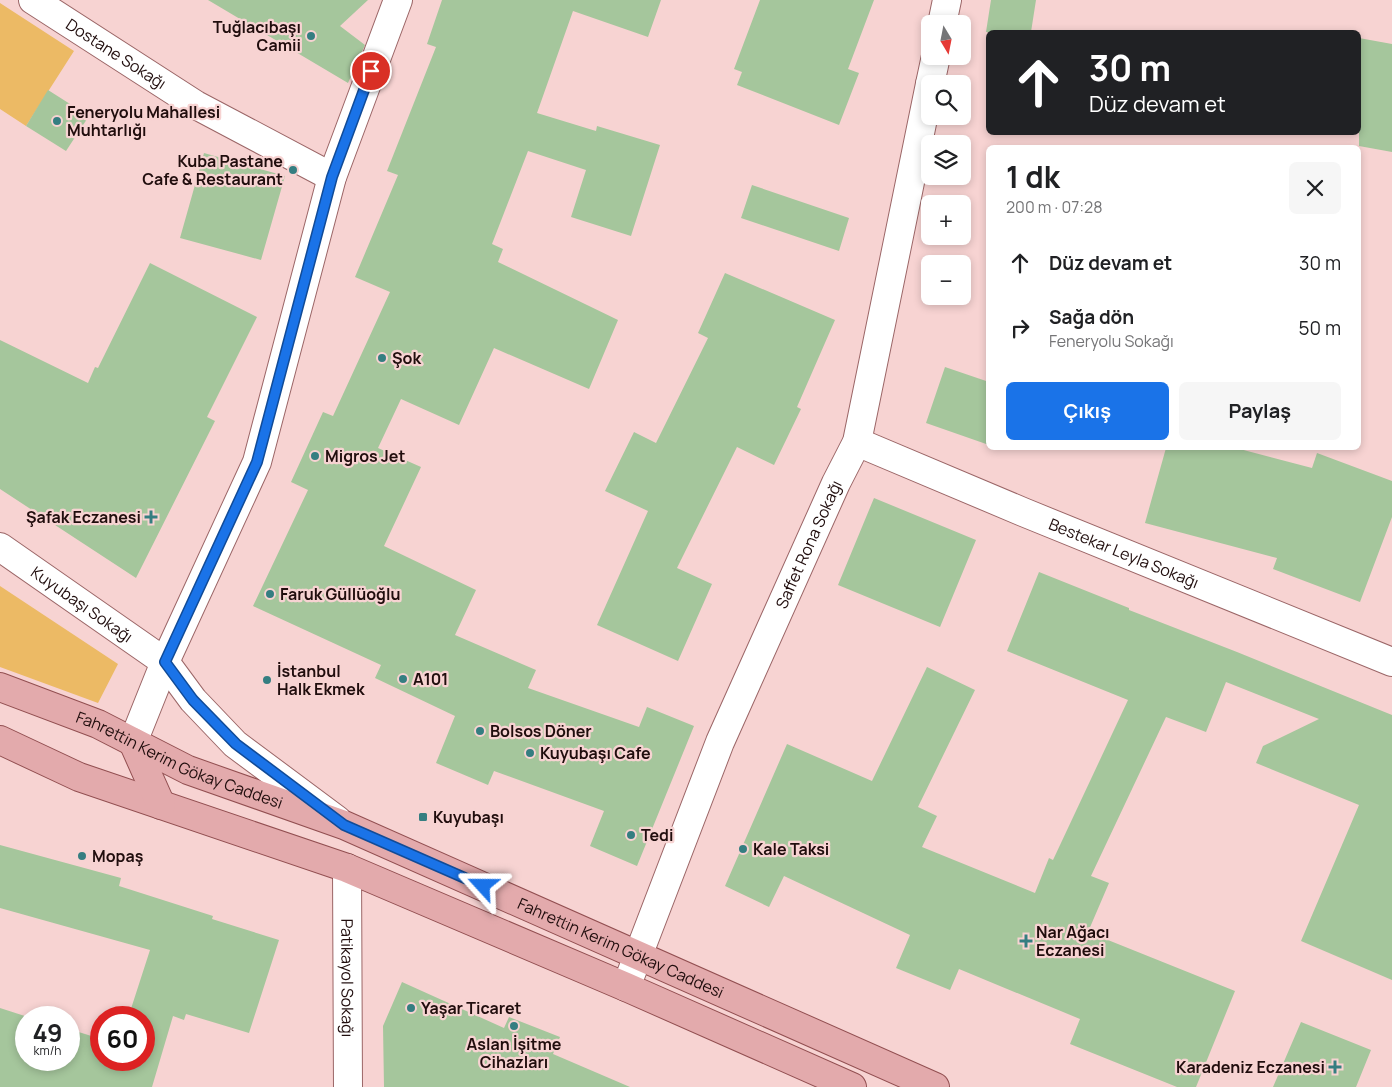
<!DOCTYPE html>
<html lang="tr">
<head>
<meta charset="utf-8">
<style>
  body { margin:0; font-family:Manrope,sans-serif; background:#f6f6f6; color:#202124; height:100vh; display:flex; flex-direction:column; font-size:19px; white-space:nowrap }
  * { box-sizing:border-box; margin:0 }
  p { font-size:16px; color:#757577 }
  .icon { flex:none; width:28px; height:28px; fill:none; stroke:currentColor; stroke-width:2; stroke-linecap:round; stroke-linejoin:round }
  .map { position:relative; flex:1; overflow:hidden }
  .panel { position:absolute; left:986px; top:145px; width:375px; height:305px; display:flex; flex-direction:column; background:#fff; border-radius:8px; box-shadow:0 2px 8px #0003 }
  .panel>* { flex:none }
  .hud { position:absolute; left:986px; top:30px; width:375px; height:105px; border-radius:8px; box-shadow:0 2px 8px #0003; background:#202124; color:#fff; overflow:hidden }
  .needle { width:32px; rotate:170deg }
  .buttons { position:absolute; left:921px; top:15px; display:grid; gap:10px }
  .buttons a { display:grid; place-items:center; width:50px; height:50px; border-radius:8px; background:#fff; box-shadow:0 2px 8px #0003; font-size:25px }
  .speed { position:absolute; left:15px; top:1006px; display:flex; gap:10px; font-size:25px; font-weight:700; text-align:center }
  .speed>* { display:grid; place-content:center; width:65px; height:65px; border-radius:50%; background:#fff; box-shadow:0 2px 8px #0003; line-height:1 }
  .speed small { font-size:12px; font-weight:400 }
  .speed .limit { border:8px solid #d22; background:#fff; color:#111 }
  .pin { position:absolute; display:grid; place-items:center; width:42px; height:42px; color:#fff; margin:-21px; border:2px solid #fff; border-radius:50%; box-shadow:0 1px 5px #0007 }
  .me { position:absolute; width:55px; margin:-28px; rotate:294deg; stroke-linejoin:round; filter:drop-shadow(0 0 4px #0008) }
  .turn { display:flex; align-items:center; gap:18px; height:105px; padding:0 20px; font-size:22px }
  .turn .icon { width:65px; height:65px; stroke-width:2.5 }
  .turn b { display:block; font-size:35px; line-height:42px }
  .round { display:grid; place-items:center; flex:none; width:52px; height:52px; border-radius:8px; background:#f6f6f6 }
  .summary { display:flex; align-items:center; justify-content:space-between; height:85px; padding:0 20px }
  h1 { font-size:30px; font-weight:700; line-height:38px }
  .cta { display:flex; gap:10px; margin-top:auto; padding:10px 20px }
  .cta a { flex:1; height:58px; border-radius:8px; background:#1a73e8; color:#fff; font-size:20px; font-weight:700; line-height:58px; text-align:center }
  .cta a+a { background:#f6f6f6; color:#202124 }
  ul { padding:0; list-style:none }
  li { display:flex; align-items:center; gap:15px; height:65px; padding:0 20px }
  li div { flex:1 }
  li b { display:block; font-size:19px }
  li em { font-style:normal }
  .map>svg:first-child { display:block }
  .green { fill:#ecba65 }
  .building { fill:#a5c69c }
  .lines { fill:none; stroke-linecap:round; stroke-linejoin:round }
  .street-casing { stroke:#9b6667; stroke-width:30 }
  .primary-casing { stroke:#924f51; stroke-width:30 }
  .street { stroke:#fff; stroke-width:28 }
  .primary { stroke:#e3aaac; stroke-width:28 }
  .route-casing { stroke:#114b97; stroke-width:12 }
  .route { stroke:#1a73e8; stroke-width:9 }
  .poi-dot { fill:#357e81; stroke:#f7d3d2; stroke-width:2 }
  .labels { text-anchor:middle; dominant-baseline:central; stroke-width:4.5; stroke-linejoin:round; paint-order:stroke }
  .poi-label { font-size:16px; font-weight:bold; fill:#200d0d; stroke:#f7d3d2; text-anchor:start }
  .street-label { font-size:16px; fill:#200d0d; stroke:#f7d3d2 }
</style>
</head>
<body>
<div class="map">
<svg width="1392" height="1087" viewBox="0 0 1392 1087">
  <rect width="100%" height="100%" fill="#f7d3d2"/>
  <path class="green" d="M0,3l74,48 -48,75 -26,-17z
    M0,586l118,78 -20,39 -98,-36z"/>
  <path class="building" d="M208,0h160l-28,26 25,19 -17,38z
    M442,0h219l-13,37 -75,-26 -36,102 59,18 1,-5 63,19 -29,91 -60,-19 15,-47 -58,-19 -36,93 11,5 -5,13 120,58 -29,69 -95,-41 -35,77 -58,-26 -23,49 43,19 -37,79 92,44 -21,45 81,35 -8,18 111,39 8,-20 47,19 -57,140 -47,-20 14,-35 -110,-40 -6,14 -52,-22 19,-47 -80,-38 6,-13 -128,-59 55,-116 -17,-8 32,-70 10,4 57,-124 -35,-15 43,-102 -11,-4 49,-124 -9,-3z
    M760,0h114l-26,69 11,4 -20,52 -102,-40 5,-13 -8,-3z
    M991,0h45l-5,32h-45z
    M1359,38l33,6v108l-33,-6z
    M48,90l41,26 -23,35 -40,-25z
    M204,153l81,23 -24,84 -81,-22z
    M752,185l97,33 -10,33 -98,-33z
    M150,263l107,54 -50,100 8,4 -79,157 -136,-89v-149l88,43 7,-16 3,1z
    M725,273l110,47 -38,87 4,2 -27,56 -37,-18 -60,121 35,16 -34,77 -81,-36 51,-114 -43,-20 29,-59 22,11 52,-105 -10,-5z
    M945,367l44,15v63l-63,-22z
    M1166,448h70l76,20 5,-15 75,28v36l-32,85 -87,-33 4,-11 -132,-35z
    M874,498l102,42 -36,87 -102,-42z
    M1039,572l90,36v2l108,42 155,63v265l-91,-39 58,-136 -103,-42 7,-17 56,-27 -93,-37 -20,50 -40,-15 -75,159 18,7 -21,49 147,59 -39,96h-19l-107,-43 10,-25 -121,-50 -9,21 -54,-22 14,-33 -126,-59 -15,31 -44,-21 62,-142 85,37 55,-114 48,23 -57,117 19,9 -15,31 113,46 14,-35 4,2 75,-160 -121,-49z
    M0,845l121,33 -2,8 94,30 -1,3 67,21 -30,93 -63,-19 -2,6 -11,-4 -21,71h-152v-79l31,10h-5v42h43v-31l32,10v21h43v-42h-16l22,-68 -150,-42z
    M402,982l102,46 5,-11 51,20 -7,17 77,33h-246l-1,-61z
    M1301,1022l70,28 -15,37h-83z"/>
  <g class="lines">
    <g class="street-casing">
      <g id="street">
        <path id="s1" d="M33,0l163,105 136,72"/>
        <path d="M942,24l5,-24"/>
        <path d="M930,84l6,-28"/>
        <path id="s2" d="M857,442l166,70 369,150"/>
        <path id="s3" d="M0,547l165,115 28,38 42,44 102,76"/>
        <path d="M133,742l32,-80 92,-200 75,-285 66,-177"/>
        <path id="s4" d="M347,868l1,219"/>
        <path id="s5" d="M626,987l94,-245 116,-259 21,-41 73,-358"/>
      </g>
    </g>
    <g class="primary-casing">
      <g id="primary">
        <path id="s6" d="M0,687l98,37 90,46 156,55 591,262"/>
        <path d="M0,740l79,37 268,91 279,119 226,100"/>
        <path d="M133,742l28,63"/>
      </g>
    </g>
    <use href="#street" class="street"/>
    <use href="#primary" class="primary"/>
  </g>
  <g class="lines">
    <g class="route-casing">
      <path id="route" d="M371,71l-39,106 -75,285 -92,200 28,38 43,44 108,81 139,61"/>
    </g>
    <use href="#route" class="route"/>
  </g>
  <g class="poi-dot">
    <circle cx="311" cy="36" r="5"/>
    <circle cx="57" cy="121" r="5"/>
    <circle cx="293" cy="170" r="5"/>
    <circle cx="382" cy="358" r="5"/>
    <circle cx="315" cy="456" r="5"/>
    <path d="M148.5 509.5h5v5h5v5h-5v5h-5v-5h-5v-5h5z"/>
    <circle cx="270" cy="594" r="5"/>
    <circle cx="403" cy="679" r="5"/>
    <circle cx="267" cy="680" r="5"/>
    <circle cx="480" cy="731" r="5"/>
    <circle cx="530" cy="753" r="5"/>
    <rect x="418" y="812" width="10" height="10" rx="2.5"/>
    <circle cx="631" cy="835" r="5"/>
    <circle cx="743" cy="849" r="5"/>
    <circle cx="82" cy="856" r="5"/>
    <path d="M1023.5 933.5h5v5h5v5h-5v5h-5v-5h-5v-5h5z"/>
    <circle cx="411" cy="1008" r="5"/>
    <circle cx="514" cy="1026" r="5"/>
    <path d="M1332.5 1059.5h5v5h5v5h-5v5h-5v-5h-5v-5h5z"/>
  </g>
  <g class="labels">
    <g class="poi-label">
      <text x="301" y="27" text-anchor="end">Tuğlacıbaşı<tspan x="301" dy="18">Camii</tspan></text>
      <text x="67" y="112">Feneryolu Mahallesi<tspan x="67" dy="18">Muhtarlığı</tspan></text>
      <text x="283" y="161" text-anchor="end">Kuba Pastane<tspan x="283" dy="18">Cafe &amp; Restaurant</tspan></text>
      <text x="392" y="358">Şok</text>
      <text x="325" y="456">Migros Jet</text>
      <text x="141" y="517" text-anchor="end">Şafak Eczanesi</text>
      <text x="280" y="594">Faruk Güllüoğlu</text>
      <text x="277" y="671">İstanbul<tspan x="277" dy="18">Halk Ekmek</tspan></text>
      <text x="413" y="679">A101</text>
      <text x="490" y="731">Bolsos Döner</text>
      <text x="540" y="753">Kuyubaşı Cafe</text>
      <text x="433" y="817">Kuyubaşı</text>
      <text x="641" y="835">Tedi</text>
      <text x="753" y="849">Kale Taksi</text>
      <text x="92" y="856">Mopaş</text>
      <text x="1036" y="932">Nar Ağacı<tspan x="1036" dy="18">Eczanesi</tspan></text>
      <text x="421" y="1008">Yaşar Ticaret</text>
      <text x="514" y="1044" text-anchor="middle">Aslan İşitme<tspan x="514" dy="18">Cihazları</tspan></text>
      <text x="1325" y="1067" text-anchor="end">Karadeniz Eczanesi</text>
    </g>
    <g class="street-label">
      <text stroke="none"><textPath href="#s1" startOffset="99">Dostane Sokağı</textPath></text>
      <text stroke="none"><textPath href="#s5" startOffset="479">Saffet Rona Sokağı</textPath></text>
      <text stroke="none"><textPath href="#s2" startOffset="289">Bestekar Leyla Sokağı</textPath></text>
      <text stroke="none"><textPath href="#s3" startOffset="100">Kuyubaşı Sokağı</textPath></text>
      <text stroke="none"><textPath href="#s6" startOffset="194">Fahrettin Kerim Gökay Caddesi</textPath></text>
      <text stroke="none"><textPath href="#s6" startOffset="674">Fahrettin Kerim Gökay Caddesi</textPath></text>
      <text stroke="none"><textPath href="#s4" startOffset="110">Patikayol Sokağı</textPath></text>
    </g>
  </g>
</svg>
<div class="buttons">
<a><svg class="needle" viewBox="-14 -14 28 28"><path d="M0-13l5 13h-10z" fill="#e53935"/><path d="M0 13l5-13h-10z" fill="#757577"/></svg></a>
<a><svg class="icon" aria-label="search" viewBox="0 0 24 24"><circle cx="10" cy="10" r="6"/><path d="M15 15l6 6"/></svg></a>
<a><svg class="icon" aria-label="layers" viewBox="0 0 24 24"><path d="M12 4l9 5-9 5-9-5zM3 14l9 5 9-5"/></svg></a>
<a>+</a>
<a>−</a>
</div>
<div class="speed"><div>49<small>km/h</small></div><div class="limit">60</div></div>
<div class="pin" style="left:371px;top:71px;background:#d93025"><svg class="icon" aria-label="arrive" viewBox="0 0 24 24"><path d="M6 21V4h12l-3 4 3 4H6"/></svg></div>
<svg class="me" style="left:483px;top:886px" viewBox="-20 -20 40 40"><path d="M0-17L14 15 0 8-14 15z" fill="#1a73e8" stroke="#fff" stroke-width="4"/></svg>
<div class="hud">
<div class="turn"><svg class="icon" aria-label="ahead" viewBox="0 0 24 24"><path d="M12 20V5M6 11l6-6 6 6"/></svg><div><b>30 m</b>Düz devam et</div></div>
</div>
<section class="panel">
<div class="summary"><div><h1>1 dk</h1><p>200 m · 07:28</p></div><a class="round"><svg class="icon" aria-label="close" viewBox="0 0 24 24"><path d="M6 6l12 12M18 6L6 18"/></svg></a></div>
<ul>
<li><svg class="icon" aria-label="ahead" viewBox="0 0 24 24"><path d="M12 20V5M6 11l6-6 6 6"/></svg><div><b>Düz devam et</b></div><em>30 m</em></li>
<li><svg class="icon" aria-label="right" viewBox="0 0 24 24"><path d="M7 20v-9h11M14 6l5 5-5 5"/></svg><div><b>Sağa dön</b><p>Feneryolu Sokağı</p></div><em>50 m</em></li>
</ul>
<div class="cta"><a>Çıkış</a><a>Paylaş</a></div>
</section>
</div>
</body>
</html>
